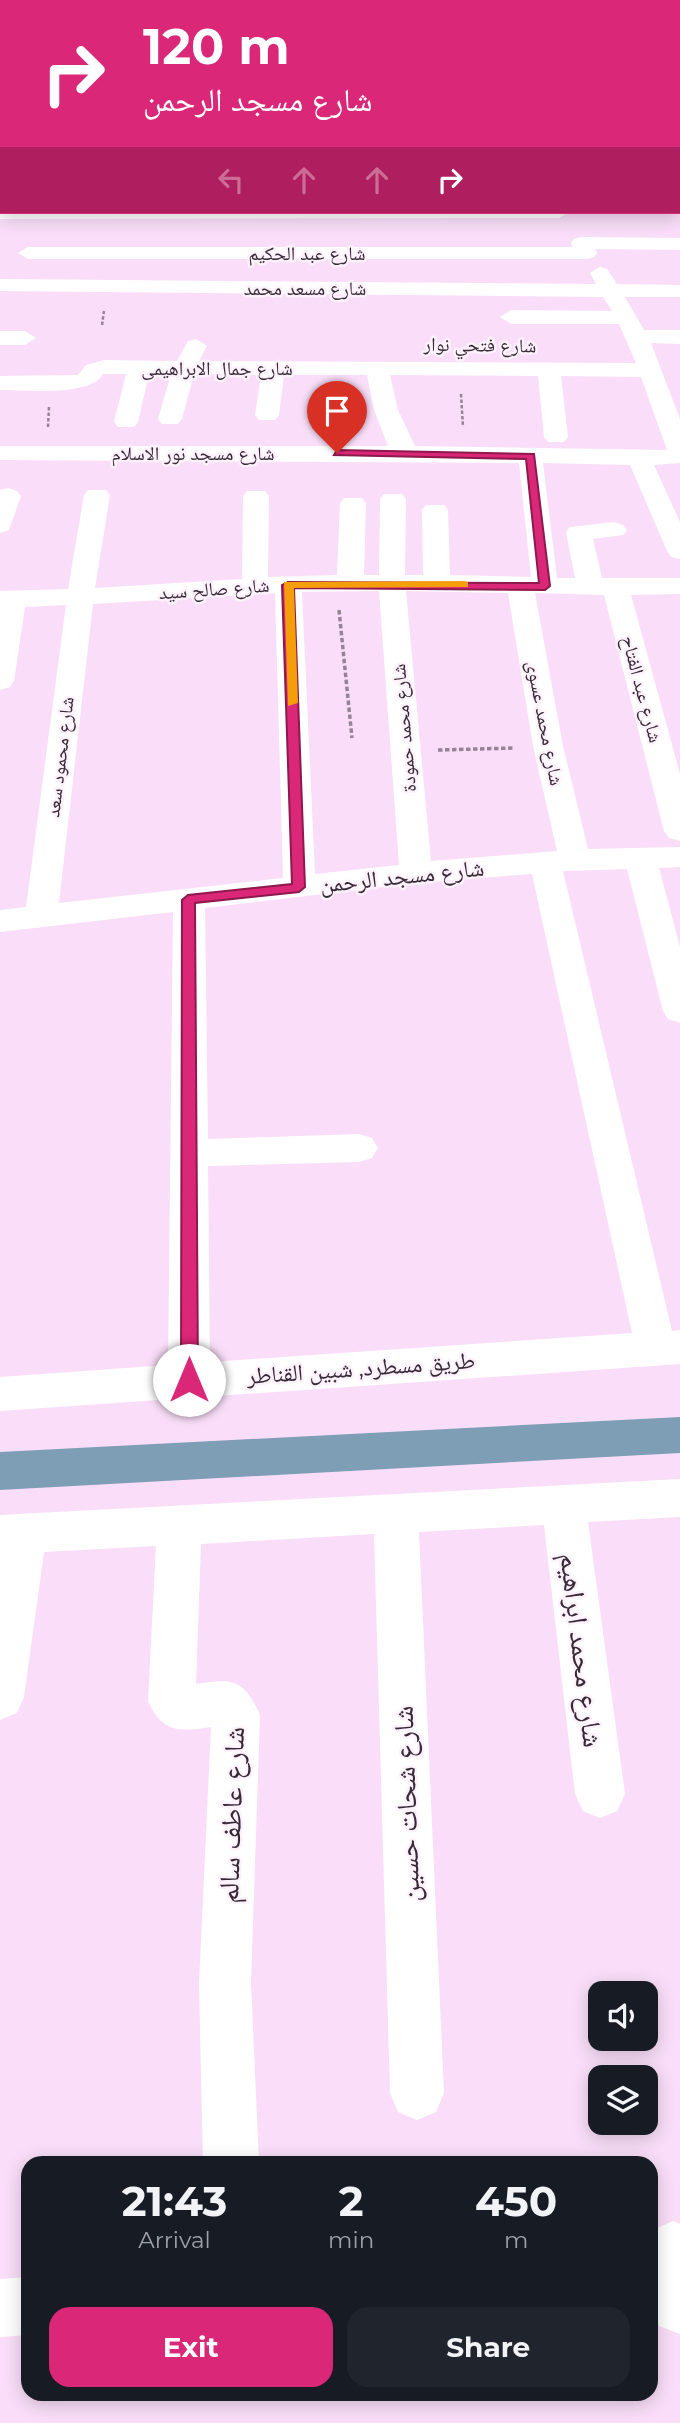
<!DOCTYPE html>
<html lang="en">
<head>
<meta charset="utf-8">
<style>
  body { margin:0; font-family:Montserrat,"Noto Naskh Arabic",sans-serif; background:#20242c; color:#f1f3f6; height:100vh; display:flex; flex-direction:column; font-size:26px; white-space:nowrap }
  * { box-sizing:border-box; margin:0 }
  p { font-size:23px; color:#9ea1a6 }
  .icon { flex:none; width:38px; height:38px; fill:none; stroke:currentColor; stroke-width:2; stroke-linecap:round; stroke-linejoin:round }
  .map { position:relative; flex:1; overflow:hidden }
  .side { position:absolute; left:21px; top:2156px; width:637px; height:245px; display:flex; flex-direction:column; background:#171b24; border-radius:21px; box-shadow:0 4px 18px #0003 }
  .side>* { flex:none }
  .guide { position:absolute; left:0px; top:0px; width:681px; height:214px; box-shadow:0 4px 18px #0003; background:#db2777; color:#fff; overflow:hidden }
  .controls { position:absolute; left:588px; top:1981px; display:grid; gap:14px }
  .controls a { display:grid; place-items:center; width:70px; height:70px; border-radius:14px; background:#171b24; box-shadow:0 4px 18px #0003; font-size:35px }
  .pin { position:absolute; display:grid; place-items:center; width:60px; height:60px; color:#fff; margin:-72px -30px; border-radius:50% 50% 50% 0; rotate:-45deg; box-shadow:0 0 7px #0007 }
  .pin .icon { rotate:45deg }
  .me { position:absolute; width:77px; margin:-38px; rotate:0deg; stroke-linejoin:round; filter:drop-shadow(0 0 5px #0008) }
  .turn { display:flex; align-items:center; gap:24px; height:147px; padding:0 28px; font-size:32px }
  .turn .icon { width:91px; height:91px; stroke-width:2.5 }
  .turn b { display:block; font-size:49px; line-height:60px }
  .lanes { display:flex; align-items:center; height:66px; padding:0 28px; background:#0003; justify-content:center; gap:35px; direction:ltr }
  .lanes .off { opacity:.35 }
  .eta { display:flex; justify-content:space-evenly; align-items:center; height:119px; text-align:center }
  .eta b { font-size:42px; font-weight:700; line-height:49px }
  .cta { display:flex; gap:14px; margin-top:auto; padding:14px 28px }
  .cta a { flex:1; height:80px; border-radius:21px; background:#db2777; color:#fff; font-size:28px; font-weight:700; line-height:80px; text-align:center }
  .cta a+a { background:#20242c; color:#f1f3f6 }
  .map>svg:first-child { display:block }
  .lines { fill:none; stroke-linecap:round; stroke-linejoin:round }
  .canal { fill:#7e9eb6; fill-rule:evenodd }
  .path-far1 { stroke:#978396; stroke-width:2.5; stroke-dasharray:3.5 2; stroke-linecap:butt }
  .path { stroke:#978396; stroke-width:3.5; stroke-dasharray:4.5 2.5; stroke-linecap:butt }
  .street { fill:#fff; fill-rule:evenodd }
  .route { fill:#db2777; stroke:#8e194d; stroke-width:2 }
  .slow { fill:#f59e0b }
  .labels { text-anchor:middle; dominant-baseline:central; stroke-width:5; stroke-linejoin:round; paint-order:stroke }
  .far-street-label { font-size:19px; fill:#352a35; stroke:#fdf1fc }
  .street-label { font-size:23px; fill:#352a35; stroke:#fdf1fc }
  .near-street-label { font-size:28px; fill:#352a35; stroke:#fdf1fc }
</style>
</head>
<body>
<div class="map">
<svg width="680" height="2423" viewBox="0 0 680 2423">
  <rect width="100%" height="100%" fill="#fadef9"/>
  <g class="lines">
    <path class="canal" d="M680,1417v36l-680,37v-38z"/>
    <path class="path-far1" d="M102,325l2,-14
      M461,394l2,33
      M48,427l1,-20"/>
    <path class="path" d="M339,610l13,128
      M438,750l76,-2"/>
    <path class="street" d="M415,0h16l1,2h-16z
      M679,35h1v10h-1z
      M679,70h1v10h-1z
      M0,81h2v10h-2z
      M679,109h1v10h-1z
      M0,119h2v10h-2z
      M679,149h1v12h-1z
      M0,168h2v12h-2z
      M679,192h1v12h-1z
      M0,207l2,5h567l-10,6 -559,1z
      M581,237l99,1v12l-85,-1 2,4 -3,4 -7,2h-559l-10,-6 10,-6h545l-2,-4 3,-4z
      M600,267l7,2 10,15 63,1v12h-55l19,33h36v14l-29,-1 29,76v44l-26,2 26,57v37l-9,-2 -4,-6 -37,-86 -87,-2 14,115h18l-9,-46 4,-5 44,-5 9,3 4,5 -4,5 -30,4 9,39h78v16l-49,1 49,179v67l-11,-3 -5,-7 -60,-236 -69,-2 28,153 25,103 92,-2v20l-21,1 21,79v76l-12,-4 -5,-8 -36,-142 -64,2 109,460 8,-1v34l-680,47v-34l168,-12 5,-453 -173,20v-22l26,-3 40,-302 -41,2 -11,74 -4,6 -10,3v-99l68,-2 16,-94 4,-5h18l4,5 -15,93 147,-9 1,-83 4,-5h18l4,5 -1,81 69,-2 3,-72 4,-5h18l4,5 -2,72h15l1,-76 4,-5h18l4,5 -1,76h18l-1,-65 4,-5h18l4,5 2,65 81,2 -12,-114 -519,-3v-14h388l-14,-36 -7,-35h-83l-5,40 -4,5h-16l-4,-5 6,-40 -67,-1 -12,45 -4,5h-16l-4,-5 13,-45h-22l-11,48 -4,5h-16l-4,-5 12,-48h-23c-12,23 -78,16 -103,16v-14l78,-1 8,-10 18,-5 73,1 11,-20 8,-2 11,7 -8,15 437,2 -17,-39h-108l-11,-7 11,-7 101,1 -9,-14 -603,-6v-12l596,5 -6,-11zM390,375l148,1 6,61 4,5h16l4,-5 -7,-61 80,1 26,73 -252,-4 -17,-36zM379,591l20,274 -84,9 -13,-282zM406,591l102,2 25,153 24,105 -126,10zM275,593l8,285 -224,25 34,-299zM532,874l100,459 -422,29 -2,-196 151,-4 13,-4 6,-10 -6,-10 -13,-4 -151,5 -3,-231 211,-25z
      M0,331h25l11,7 -11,7h-25z
      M8,488l9,3 4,5 -12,34 -9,3v-43z
      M680,1479v38l-92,5 37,272 -8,17 -17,7 -17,-7 -8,-17 -31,-269 -125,7 25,561 -8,19 -19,8 -19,-8 -8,-19 -16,-559 -173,10 -5,140c37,-6 48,-5 64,31l-9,268 8,180h-56l-4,-180 12,-256c-31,5 -49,6 -63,-26l8,-155 -112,6 -20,145 -7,16 -17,7v-205z
      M673,2221l7,3v110l-21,-8 -8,-20v-73l2,-3z
      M28,2277v58l-28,2v-58z"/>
  </g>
  <path class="route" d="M337,450l197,4 16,132 -5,4 -251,-2 11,299 -6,5 -104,11 3,477 -9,8 -8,-8 1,-480 6,-5 104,-11 -10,-299 6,-3 251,1 -13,-124 -192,-4z"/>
  <path class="slow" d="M464,581l4,1v5l-174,1 4,115 -10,3 -4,-124z"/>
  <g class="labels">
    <g class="far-street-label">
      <text x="307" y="253">شارع عبد الحكيم</text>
      <text x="305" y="288">شارع مسعد محمد</text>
      <text transform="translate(480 345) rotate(1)">شارع فتحي نوار</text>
      <text x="217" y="368">شارع جمال الابراهيمى</text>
      <text x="193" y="453">شارع مسجد نور الاسلام</text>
      <text transform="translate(214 589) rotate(-4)">شارع صالح سيد</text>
      <text transform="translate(642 689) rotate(75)">شارع عبد الفتاح</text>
      <text transform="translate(545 723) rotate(79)">شارع محمد عسوى</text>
      <text transform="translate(404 728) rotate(-95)">شارع محمد حمودة</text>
      <text transform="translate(60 757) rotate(-83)">شارع محمود سعد</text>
    </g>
    <g class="street-label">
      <text transform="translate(402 876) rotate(-6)">شارع مسجد الرحمن</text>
      <text transform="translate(361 1368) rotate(-4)">طريق مسطرد, شبين القناطر</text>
    </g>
    <g class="near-street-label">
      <text transform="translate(582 1650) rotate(83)">شارع محمد ابراهيم</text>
      <text transform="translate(406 1804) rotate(-92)">شارع شحات حسين</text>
      <text transform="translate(231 1815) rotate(-88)">شارع عاطف سالم</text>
    </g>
  </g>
</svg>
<div class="controls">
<a><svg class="icon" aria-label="sound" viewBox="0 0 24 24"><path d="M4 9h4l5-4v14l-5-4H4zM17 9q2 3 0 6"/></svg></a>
<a><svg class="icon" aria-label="layers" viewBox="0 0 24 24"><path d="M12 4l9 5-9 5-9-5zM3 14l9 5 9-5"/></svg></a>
</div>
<div class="pin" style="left:337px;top:453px;background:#d93025"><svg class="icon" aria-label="arrive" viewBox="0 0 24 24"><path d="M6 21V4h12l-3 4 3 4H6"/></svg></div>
<svg class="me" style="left:189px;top:1380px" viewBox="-20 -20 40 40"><circle r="19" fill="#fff"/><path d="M0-13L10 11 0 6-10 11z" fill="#db2777"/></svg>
<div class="guide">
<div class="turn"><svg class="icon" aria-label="right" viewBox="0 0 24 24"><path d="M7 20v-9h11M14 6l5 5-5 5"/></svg><div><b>120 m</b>شارع مسجد الرحمن</div></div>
<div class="lanes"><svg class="icon off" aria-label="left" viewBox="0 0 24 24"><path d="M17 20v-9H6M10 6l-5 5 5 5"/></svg><svg class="icon off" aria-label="ahead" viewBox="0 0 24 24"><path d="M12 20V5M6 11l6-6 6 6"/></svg><svg class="icon off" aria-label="ahead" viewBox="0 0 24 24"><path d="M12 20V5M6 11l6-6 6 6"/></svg><svg class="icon" aria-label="right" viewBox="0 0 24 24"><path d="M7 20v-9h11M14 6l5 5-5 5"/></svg></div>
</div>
<section class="side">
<div class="eta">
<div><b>21:43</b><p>Arrival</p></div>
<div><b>2</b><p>min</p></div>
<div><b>450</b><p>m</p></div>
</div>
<div class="cta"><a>Exit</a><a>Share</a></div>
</section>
</div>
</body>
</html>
